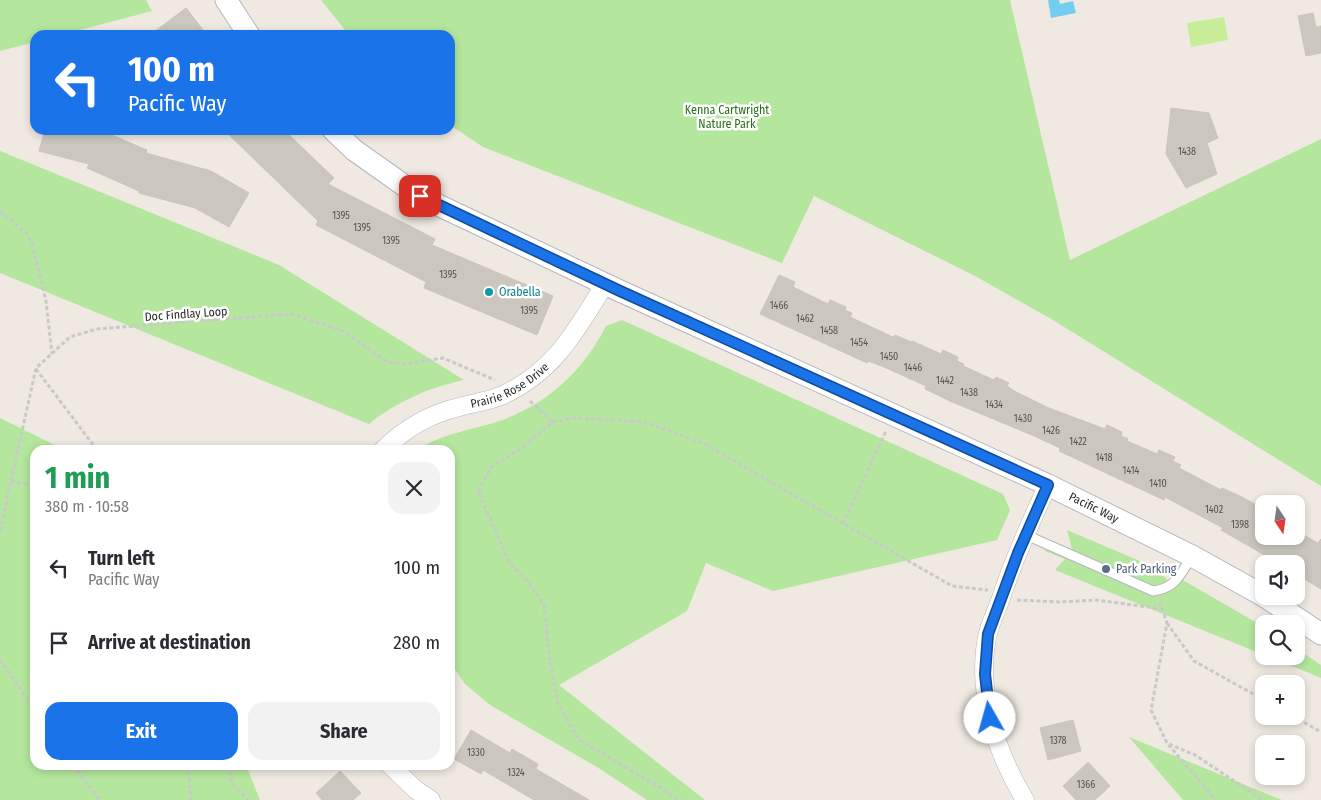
<!DOCTYPE html>
<html lang="en">
<head>
<meta charset="utf-8">
<style>
  body { margin:0; font-family:"Fira Sans Condensed",sans-serif; background:#f2f2f3; color:#2b2b33; height:100vh; display:flex; flex-direction:column; font-size:19px; white-space:nowrap }
  * { box-sizing:border-box; margin:0 }
  p { font-size:16px; color:#7c7c81 }
  .icon { flex:none; width:28px; height:28px; fill:none; stroke:currentColor; stroke-width:2; stroke-linecap:round; stroke-linejoin:round }
  .map { position:relative; flex:1; overflow:hidden }
  .drawer { position:absolute; left:30px; top:445px; width:425px; height:325px; display:flex; flex-direction:column; background:#fff; border-radius:15px; box-shadow:0 2px 8px #0003 }
  .drawer>* { flex:none }
  .hud { position:absolute; left:30px; top:30px; width:425px; height:105px; border-radius:15px; box-shadow:0 2px 8px #0003; background:#1a73e8; color:#fff; overflow:hidden }
  .needle { width:32px; rotate:167deg }
  .fabs { position:absolute; left:1255px; top:495px; display:grid; gap:10px }
  .fabs a { display:grid; place-items:center; width:50px; height:50px; border-radius:10px; background:#fff; box-shadow:0 2px 8px #0003; font-size:25px }
  .pin { position:absolute; display:grid; place-items:center; width:42px; height:42px; color:#fff; margin:-21px; border-radius:10px; box-shadow:0 2px 8px #0006 }
  .me { position:absolute; width:55px; margin:-28px; rotate:353deg; stroke-linejoin:round; filter:drop-shadow(0 0 4px #0008) }
  .turn { display:flex; align-items:center; gap:18px; height:105px; padding:0 15px; font-size:22px }
  .turn .icon { width:65px; height:65px; stroke-width:2.5 }
  .turn b { display:block; font-size:35px; line-height:42px }
  .round { display:grid; place-items:center; flex:none; width:52px; height:52px; border-radius:15px; background:#f2f2f3 }
  .headline { display:flex; align-items:center; justify-content:space-between; height:85px; padding:0 15px }
  h1 { font-size:30px; font-weight:700; line-height:38px; color:#1e9e55 }
  .cta { display:flex; gap:10px; margin-top:auto; padding:10px 15px }
  .cta a { flex:1; height:58px; border-radius:15px; background:#1a73e8; color:#fff; font-size:20px; font-weight:700; line-height:58px; text-align:center }
  .cta a+a { background:#f2f2f3; color:#2b2b33 }
  ul { padding:0; list-style:none }
  li { display:flex; align-items:center; gap:15px; height:75px; padding:0 15px }
  li div { flex:1 }
  li b { display:block; font-size:19px }
  li em { font-style:normal }
  .map>svg:first-child { display:block }
  .green { fill:#b4e69d }
  .pitch { fill:#c7ed99 }
  .water { fill:#73cdf1 }
  .building { fill:#cbc7bf; stroke:#cbc5ba }
  .lines { fill:none; stroke-linecap:round; stroke-linejoin:round }
  .service-casing { stroke:#b4b6c1; stroke-width:11 }
  .minor-casing { stroke:#b4b6c1; stroke-width:19 }
  .tertiary-casing { stroke:#b4b6c1; stroke-width:23 }
  .path { stroke:#c9c9c9; stroke-width:3; stroke-dasharray:4 2.5; stroke-linecap:butt }
  .service { stroke:#fff; stroke-width:9 }
  .minor { stroke:#fff; stroke-width:18 }
  .tertiary { stroke:#fff; stroke-width:21 }
  .route-casing { stroke:#114b97; stroke-width:12 }
  .route { stroke:#1a73e8; stroke-width:9 }
  .culture-dot { fill:#0f9aa8; stroke:#fff; stroke-width:2 }
  .service-dot { fill:#5c6f8a; stroke:#fff; stroke-width:2 }
  .labels { text-anchor:middle; dominant-baseline:central; stroke-width:5; stroke-linejoin:round; paint-order:stroke }
  .number-label { font-size:10px; fill:#555452 }
  .park-label { font-size:12px; fill:#2a6f1a; stroke:#fff }
  .culture-label { font-size:12px; fill:#0d838f; stroke:#fff; text-anchor:start }
  .street-label { font-size:12px; fill:#2e2e2e; stroke:#fff }
  .service-label { font-size:12px; fill:#4e5e75; stroke:#fff; text-anchor:start }
</style>
</head>
<body>
<div class="map">
<svg width="1321" height="800" viewBox="0 0 1321 800">
  <rect width="100%" height="100%" fill="#efe9e1"/>
  <path class="green" d="M0,0h146l6,11 -91,24h-26v7l-35,9z
    M321,0h689l60,260 251,-121v347l-268,-166 -78,-44 -161,-80 -32,67 -299,-116 -33,-22v-90h-101z
    M0,151l279,114 185,115c-36,8 -66,21 -95,44l-369,-151z
    M622,320l381,174 7,16 -13,30 -224,51 -67,-28 -19,48 -128,74 146,115h-58l-50,-33 -107,-62 -25,-21 -15,-22v-212h-33c24,-16 50,-19 76,-27 50,-15 90,-51 113,-97z
    M0,418l65,32h-30v315h211l14,35h-260z
    M1067,530l89,38 17,18 8,-7 83,48v28l-209,-85 10,-11 -20,-8 5,-11 22,9z
    M1296,648l25,17v13l-53,-22h28z
    M1129,737l153,63h-99z"/>
  <path class="pitch" d="M1224,17l4,23 -37,7 -4,-24z"/>
  <path class="water" d="M1048,0h11l1,4 13,-3 3,12 -25,5z"/>
  <path class="building" d="M186,8l21,27h-57z
    M1313,13l3,14 5,-1v27l-15,3 -8,-40z
    M1171,108l38,5 9,25 -11,5 10,31 -31,14 -20,-34z
    M45,130h55l47,20 -1,3 65,18 38,22 -20,34 -34,-19 -56,-15v-2l-52,-23 2,-4 -50,-13z
    M224,130h60l50,48 -6,6 107,55 -3,6 121,51 -16,39 -113,-47 2,-6 -110,-57 2,-4z
    M779,275l16,7 -2,5 35,17 2,-4 16,7 -1,3 7,3 -2,4 43,20 2,-2 16,7 1,-1 29,13 2,-4 15,7 -1,4 7,3 -1,2 31,14 2,-3 13,6 -2,3 7,5 35,17 56,21 2,-4 15,7 -1,4 7,3 -1,2 30,13 2,-4 16,7 -2,4 8,4 -2,3 42,22 1,-2 18,8 24,13v27h36l2,-2 16,9 3,-4v50l-23,-14 7,-11h-25l-59,-34 2,-2 -58,-31 -1,3 -105,-49 1,-3 -28,-13 -80,-33 -27,-13 1,-3 -42,-19 -16,-6 -1,2 -107,-49z
    M1073,720l8,31 -33,9 -8,-32z
    M471,730l39,23 2,-4 26,15 -2,5 53,31h-55l-51,-30 -2,4 -27,-15z
    M1088,762l22,24 -15,14h-19l-13,-14z
    M340,771l21,22 -8,7h-31l-6,-7z"/>
  <g class="lines">
    <g class="service-casing">
      <path id="service" d="M1026,535l127,56c24,-3 27,-17 39,-35"/>
    </g>
    <g class="minor-casing">
      <g id="minor">
        <path id="s1" d="M383,450c21,-21 47,-36 76,-43 14,-4 31,-6 44,-12 52,-24 73,-65 102,-111"/>
        <path d="M390,765l26,25 15,10"/>
        <path d="M1025,800c-29,-48 -50,-110 -37,-167 3,-11 8,-22 12,-32 13,-40 30,-78 48,-116"/>
      </g>
    </g>
    <g class="tertiary-casing">
      <g id="tertiary">
        <path d="M226,0l23,35"/>
        <path id="s2" d="M333,130l21,20 65,46 201,95 428,194 144,71 72,40"/>
        <path d="M1264,596l57,38"/>
      </g>
    </g>
    <path class="path" d="M0,211l27,23 5,10 14,57 6,53
      M36,369l61,81
      M530,401l23,21
      M11,481l24,6
      M843,524l43,-93
      M0,531l36,-163 34,-31 27,-8 195,-15 51,17 44,31 19,2 37,-6 52,22
      M1017,600l42,2 37,-2 67,9
      M1160,602l7,21 -16,87 16,33 49,57
      M1167,623l27,38 70,39
      M0,660l35,50
      M1293,716l28,16
      M1169,744l26,11 68,45
      M73,765l27,35
      M188,765l3,35
      M228,765l4,18 16,17
      M677,800l-14,-11 -84,-49 -21,-36 -8,-43 -6,-56 -16,-24 -18,-17 -32,-73 13,-24 29,-18 33,-27 22,-4 70,4 60,22 247,142 36,4"/>
    <use href="#service" class="service"/>
    <use href="#minor" class="minor"/>
    <use href="#tertiary" class="tertiary"/>
  </g>
  <g class="lines">
    <g class="route-casing">
      <path id="route" d="M420,196l200,95 428,194 -30,68 -30,81 -3,40 5,44"/>
    </g>
    <use href="#route" class="route"/>
  </g>
  <circle class="culture-dot" cx="489" cy="292" r="5"/>
  <circle class="service-dot" cx="1106" cy="569" r="5"/>
  <g class="labels">
    <g class="number-label">
      <text x="1187" y="152">1438</text>
      <text x="341" y="216">1395</text>
      <text x="362" y="228">1395</text>
      <text x="391" y="241">1395</text>
      <text x="448" y="275">1395</text>
      <text x="779" y="306">1466</text>
      <text x="529" y="311">1395</text>
      <text x="805" y="319">1462</text>
      <text x="829" y="331">1458</text>
      <text x="859" y="343">1454</text>
      <text x="889" y="357">1450</text>
      <text x="913" y="368">1446</text>
      <text x="945" y="381">1442</text>
      <text x="969" y="393">1438</text>
      <text x="994" y="405">1434</text>
      <text x="1023" y="419">1430</text>
      <text x="1051" y="431">1426</text>
      <text x="1078" y="442">1422</text>
      <text x="1104" y="458">1418</text>
      <text x="1131" y="471">1414</text>
      <text x="1158" y="484">1410</text>
      <text x="1214" y="510">1402</text>
      <text x="1240" y="525">1398</text>
      <text x="1058" y="741">1378</text>
      <text x="476" y="753">1330</text>
      <text x="516" y="773">1324</text>
      <text x="1086" y="785">1366</text>
    </g>
    <g class="park-label">
      <text x="727" y="110">Kenna Cartwright<tspan x="727" dy="14">Nature Park</tspan></text>
    </g>
    <g class="culture-label">
      <text x="499" y="292">Orabella</text>
    </g>
    <g class="street-label">
      <text transform="translate(186 314) rotate(-4)">Doc Findlay Loop</text>
      <text stroke="none"><textPath href="#s1" startOffset="144">Prairie Rose Drive</textPath></text>
      <text stroke="none"><textPath href="#s2" startOffset="852">Pacific Way</textPath></text>
    </g>
    <g class="service-label">
      <text x="1116" y="569">Park Parking</text>
    </g>
  </g>
</svg>
<div class="fabs">
<a><svg class="needle" viewBox="-14 -14 28 28"><path d="M0-13l5 13h-10z" fill="#e53935"/><path d="M0 13l5-13h-10z" fill="#7c7c81"/></svg></a>
<a><svg class="icon" aria-label="sound" viewBox="0 0 24 24"><path d="M4 9h4l5-4v14l-5-4H4zM17 9q2 3 0 6"/></svg></a>
<a><svg class="icon" aria-label="search" viewBox="0 0 24 24"><circle cx="10" cy="10" r="6"/><path d="M15 15l6 6"/></svg></a>
<a>+</a>
<a>−</a>
</div>
<div class="pin" style="left:420px;top:196px;background:#d93025"><svg class="icon" aria-label="arrive" viewBox="0 0 24 24"><path d="M6 21V4h12l-3 4 3 4H6"/></svg></div>
<svg class="me" style="left:990px;top:718px" viewBox="-20 -20 40 40"><circle r="19" fill="#fff"/><path d="M0-13L10 11 0 6-10 11z" fill="#1a73e8"/></svg>
<div class="hud">
<div class="turn"><svg class="icon" aria-label="left" viewBox="0 0 24 24"><path d="M17 20v-9H6M10 6l-5 5 5 5"/></svg><div><b>100 m</b>Pacific Way</div></div>
</div>
<section class="drawer">
<div class="headline"><div><h1>1 min</h1><p>380 m · 10:58</p></div><a class="round"><svg class="icon" aria-label="close" viewBox="0 0 24 24"><path d="M6 6l12 12M18 6L6 18"/></svg></a></div>
<ul>
<li><svg class="icon" aria-label="left" viewBox="0 0 24 24"><path d="M17 20v-9H6M10 6l-5 5 5 5"/></svg><div><b>Turn left</b><p>Pacific Way</p></div><em>100 m</em></li>
<li><svg class="icon" aria-label="arrive" viewBox="0 0 24 24"><path d="M6 21V4h12l-3 4 3 4H6"/></svg><div><b>Arrive at destination</b></div><em>280 m</em></li>
</ul>
<div class="cta"><a>Exit</a><a>Share</a></div>
</section>
</div>
</body>
</html>
